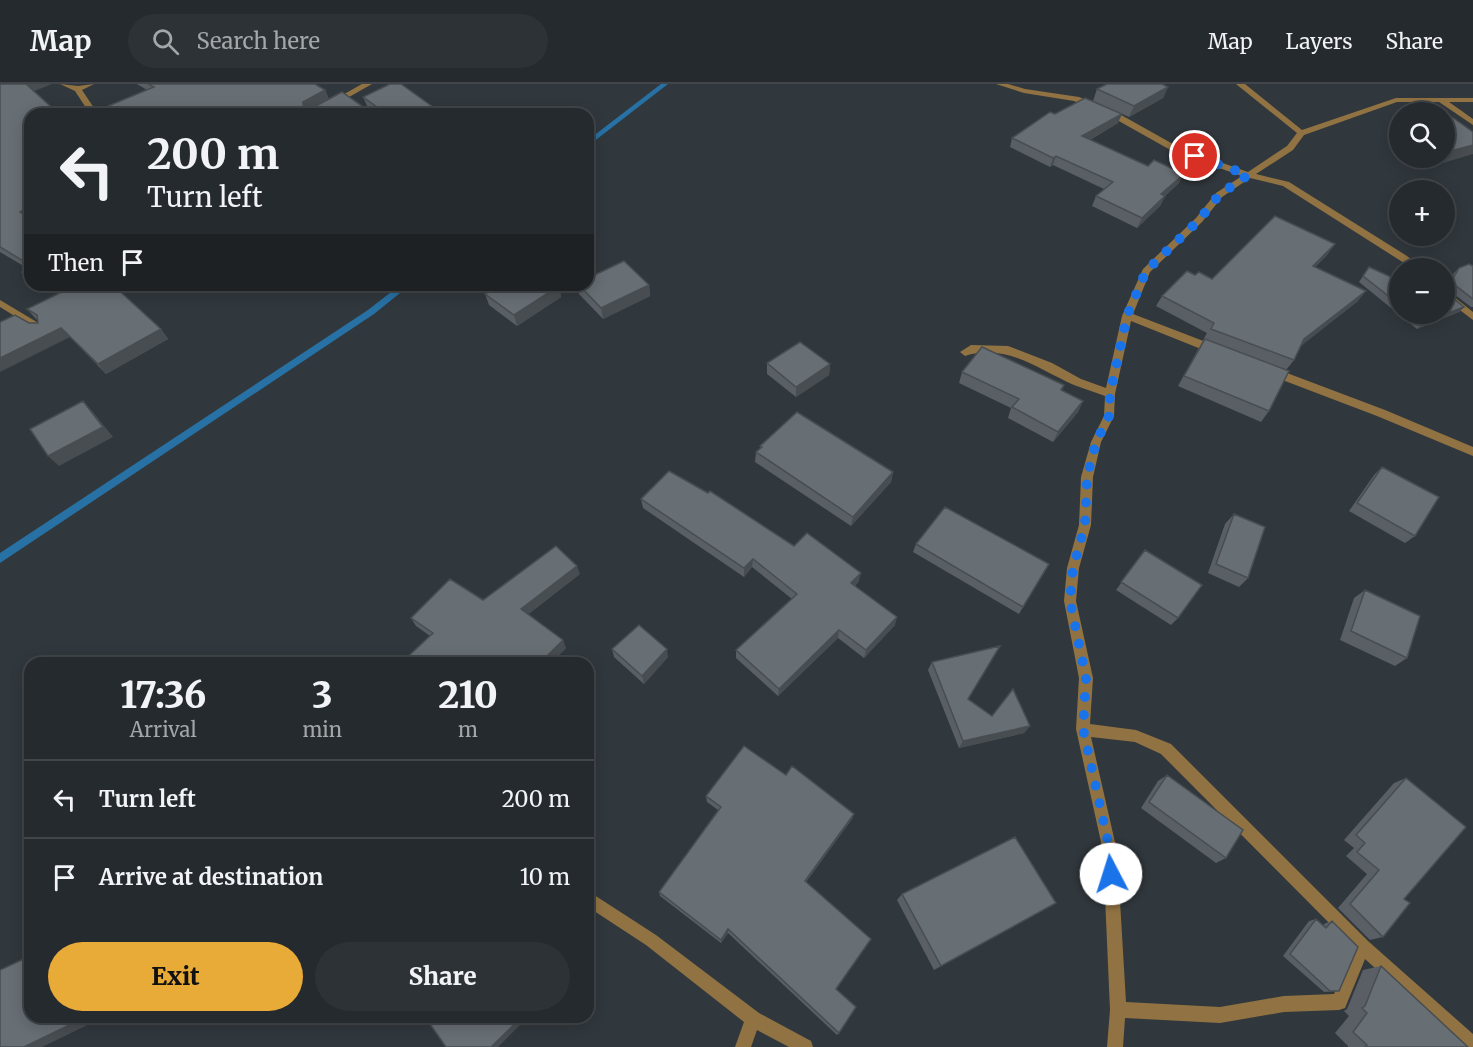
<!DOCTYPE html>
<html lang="en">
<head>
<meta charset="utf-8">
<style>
  body { margin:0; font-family:Merriweather,serif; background:#2d3236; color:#f1f3f6; height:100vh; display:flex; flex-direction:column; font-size:22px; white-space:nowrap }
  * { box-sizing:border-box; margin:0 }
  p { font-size:20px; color:#a3a7aa }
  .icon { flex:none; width:33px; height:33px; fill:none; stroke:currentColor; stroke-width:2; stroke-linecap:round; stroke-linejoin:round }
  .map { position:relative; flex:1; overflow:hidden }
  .details { position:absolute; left:24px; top:573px; width:570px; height:366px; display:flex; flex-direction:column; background:#252a2e; border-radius:18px; box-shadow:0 3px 15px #0003,0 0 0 2px #42464a }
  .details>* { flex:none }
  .top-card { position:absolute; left:24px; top:24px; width:570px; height:183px; border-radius:18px; box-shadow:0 3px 15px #0003,0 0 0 2px #42464a; background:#252a2e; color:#f1f3f6; overflow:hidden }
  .buttons { position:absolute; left:1389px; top:18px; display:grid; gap:12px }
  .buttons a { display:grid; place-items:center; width:66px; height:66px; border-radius:50%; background:#252a2e; box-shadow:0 3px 15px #0003,0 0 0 2px #42464a; font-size:30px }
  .pin { position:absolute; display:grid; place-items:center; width:51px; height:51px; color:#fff; margin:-26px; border:3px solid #fff; border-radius:50%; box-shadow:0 2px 6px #0007 }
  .me { position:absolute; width:66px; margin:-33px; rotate:355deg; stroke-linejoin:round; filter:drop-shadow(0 0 4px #0008) }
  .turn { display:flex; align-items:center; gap:21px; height:126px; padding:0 24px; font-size:27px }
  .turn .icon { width:78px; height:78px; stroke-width:2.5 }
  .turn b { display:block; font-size:42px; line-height:51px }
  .then { display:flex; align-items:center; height:57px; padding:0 24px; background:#0003; gap:12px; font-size:22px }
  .eta { display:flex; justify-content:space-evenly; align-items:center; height:102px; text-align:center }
  .eta b { font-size:36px; font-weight:800; line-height:42px }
  .button { display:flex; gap:12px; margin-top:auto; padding:12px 24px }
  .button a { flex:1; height:69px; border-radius:36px; background:#e9ab38; color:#111; font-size:24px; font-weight:800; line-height:69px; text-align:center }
  .button a+a { background:#2d3236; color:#f1f3f6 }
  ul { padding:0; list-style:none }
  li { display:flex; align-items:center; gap:18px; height:78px; padding:0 24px; border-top:2px solid #42464a }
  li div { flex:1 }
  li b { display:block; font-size:22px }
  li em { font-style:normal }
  header { display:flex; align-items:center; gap:36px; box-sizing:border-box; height:84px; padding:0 30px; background:#252a2e; border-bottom:2px solid #42464a }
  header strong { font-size:28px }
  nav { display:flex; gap:33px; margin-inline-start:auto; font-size:21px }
  .search { width:420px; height:54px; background:#2d3236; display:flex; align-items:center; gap:15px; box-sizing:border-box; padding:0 21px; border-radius:33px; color:#a3a7aa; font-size:22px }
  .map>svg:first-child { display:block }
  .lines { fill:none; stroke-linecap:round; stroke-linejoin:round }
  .stream { fill:#2771a4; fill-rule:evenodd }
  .minor { fill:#917343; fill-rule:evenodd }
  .wall { fill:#595f64 }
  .shaded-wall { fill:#484d51 }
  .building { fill:#676e74; stroke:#484d51; stroke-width:1.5 }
  .route { stroke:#1a73e8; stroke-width:10; stroke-dasharray:0 18 }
</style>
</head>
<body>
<header>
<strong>Map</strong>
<div class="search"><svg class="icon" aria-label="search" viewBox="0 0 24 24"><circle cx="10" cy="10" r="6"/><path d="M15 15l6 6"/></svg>Search here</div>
<nav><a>Map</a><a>Layers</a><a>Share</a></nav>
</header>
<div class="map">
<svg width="1473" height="963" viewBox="0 0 1473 963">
  <rect width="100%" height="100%" fill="#31383d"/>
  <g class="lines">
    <path class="stream" d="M661,0h7l-80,62v-6z
      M400,201h10l-36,29 -374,249v-10l368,-243z"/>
    <path class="minor" d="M60,0l18,2 16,-2 -12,6 16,24h-8l-15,-23z
      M362,0h10l-53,30h-10z
      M996,0h12l17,5 54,8 44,19 57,32 68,24 39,-26 10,-13 -61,-49h9l57,46 94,-32h77v4h-24l24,17v6l-34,-23h-42l-93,33 -11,15 -37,24 33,8 118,74 14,12h-9l-129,-82 -33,-8 -28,19 -20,25 -52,50 -17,42 86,33 1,3 -5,4 -4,-1 -80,-32 -16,73 -1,22 -13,26 -8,35 -2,48 -12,43 -3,33 17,77 -3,46 46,6 35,14 197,197 105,93v13h-10l-98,-88 -20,49 -6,2 -55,2 -64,11 -95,-5 -2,29h-16l3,-37 -7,-159 -27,-122 3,-51 -15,-77 3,-33 12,-43 2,-48 10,-35 13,-26 1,-20c-10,-4 -21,-7 -31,-11 -35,-15 -69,-43 -109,-29l-5,-4 11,-7 37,1 44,17 29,16 25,9 16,-72 21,-47 53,-51 20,-25 26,-17 -68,-24 -57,-32 -43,-19 -50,-8zM1091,653l44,5 26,12 193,194 -20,46 -50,2 -64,11 -94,-5 -9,-151z
      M1444,205l29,23v8l-29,-22z
      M0,216l45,27v4h-6l-39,-24z
      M1271,283l114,43 88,37v9l-96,-40 -110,-42 -1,-3 1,-3z
      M588,807l68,44 103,78 52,28 2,6h-24l-32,-17 -6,17h-16l9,-25 -98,-77 -58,-38z"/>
  </g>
  <path class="wall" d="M0,0l34,7 -4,23v166l-8,-8 5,-4 -27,-16z
    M137,0h178l10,6 4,9 -182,-9z
    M1168,3l-5,11 -34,19 -36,-16 4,-12z
    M363,13l77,15 1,2h-65l-8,-6z
    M1055,30l63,9 -28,17 89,43 -14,13 -5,10 -23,22 -45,-22 4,-10 8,-7 -51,-24 -3,2 -40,-20 2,-9z
    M1444,35l29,13 -30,31 -7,-5h8z
    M1335,160l-8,11 -12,12 43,34 -58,45 -6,14 -8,10 -17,41 -8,11 -83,-36 29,-53 -51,-27 6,-10 33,-21 17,4z
    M1473,182v41h-2l-25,-19 8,-15 5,-5z
    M1369,183l31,14v33h44v-22l3,-2 1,4 16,13 -5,5 -42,17 -58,-47z
    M39,201h82l-5,3 45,41 7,10 -62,35 -36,-37 -41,-14h9l-1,-3 -10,-11 32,-15z
    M577,201h72l1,11 -47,23 -24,-25z
    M559,202l2,11 -44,29 -28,-21 -4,-11z
    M767,279l63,1 -1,11 -33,22 -29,-23z
    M962,288l102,13 -2,5 21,11 -5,11 -25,30 -45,-24 3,-10 -52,-25z
    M760,362l133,26 -2,10 -40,44 -96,-64 1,-10 4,-3z
    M1382,383l33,69 -10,7 -56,-32 25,-36z
    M641,415l153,47 65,35 -4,5 40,39 -31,33 -26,-20 -60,58 -42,-38v-8l56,-51 -40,-32 -8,10 -101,-69z
    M1234,430l14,64 -9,9 -31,-14 17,-49z
    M916,460l133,20 -30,50 -106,-62z
    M1145,466l33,68 -7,7 -55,-35z
    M580,490l-52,40 38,34 -15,15h-150l29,-27 -14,-10 -5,-8 72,-18z
    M1365,506l42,68 -12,8 -55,-26 14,-42z
    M612,565l56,8 -24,27 -30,-27z
    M932,578l36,37 24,17 38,10 -6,7 -65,15 -31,-78z
    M786,691l68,39 -2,5 -46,63 30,107 3,44 -2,2 -109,-102 -7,10 -61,-47 -1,-4 59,-82 -11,-8 -1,-6z
    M1167,691l59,83 -10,5 -75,-55 17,-27z
    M1406,694l-2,121 -21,38 -13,3 -32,-32 29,-34 -21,-18 8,-8 -10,-8 50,-57z
    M902,810l154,9 -122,67 -37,-70z
    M1316,835l7,6 3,-2 6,-2 7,70 -15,1 -41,-36 26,-35z
    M1381,882l87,81h-120v-1l-13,-13 14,-17 -5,-5 3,-2 16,-39z"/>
  <path class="shaded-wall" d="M26,0h26l-20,8z
    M1168,3l-5,11 -34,19 5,-11z
    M325,6l4,10 -21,12 -5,-7v-3z
    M1122,30l-4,9 -39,23 3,-10z
    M1473,61v9l-30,9 8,-12z
    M1056,72l-3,9 -3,2 3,-9z
    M1184,90l-5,9 -23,21 5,-10z
    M1165,112l-5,10 -23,22 5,-10z
    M30,121v16l-10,-9 5,-5z
    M1335,160l-8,11 -21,21 7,-10z
    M649,201l1,11 -47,23 -2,-11z
    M559,202l2,11 -44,29 -3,-11z
    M1366,207l-8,10 -62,49 8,-11z
    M1464,223l-5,5 -42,17 5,-6z
    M61,244l9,9 -70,35v-14z
    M161,245l7,10 -62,35 -8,-10z
    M830,280l-1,11 -33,22v-10z
    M83,317l10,11 20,25 -54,29 -11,-10z
    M1083,317l-5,11 -25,30 5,-10z
    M893,388l-2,10 -40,44 2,-9z
    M753,475l-1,8 -8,10v-9z
    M577,482l3,8 -55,43 -4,-8z
    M861,489l-2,8 -10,10 2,-8z
    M897,533l-2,8 -31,33 2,-8z
    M839,546l-1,8 -60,58 1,-7z
    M563,556l3,8 -15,15h-11z
    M667,565l1,8 -24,27 -2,-8z
    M1030,642l-6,7 -65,15 4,-7z
    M854,730l-2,5 -49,66 2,-4z
    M728,845v4l-7,10v-3z
    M86,933h16v1l-60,29h-18z
    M522,933h6l-30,30h-7z"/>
  <path class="building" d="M0,0h26l33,30h-29v91l-5,2 2,1 -7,4 10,6v47l-30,-18z
    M148,0h167l10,6 -22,12v3l13,1 26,-14 27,19 -6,3h-274l65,-27z
    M390,0h11l39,28 -5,2h-48l-24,-17z
    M1107,0h55l6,3 -34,19 -37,-17z
    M1085,14l37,16 -40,22 66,30 6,-6 30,14 -23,20 4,2 -23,22 -46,-22 17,-14 -57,-26 -3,2 -41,-20 38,-26 5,2z
    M1452,33l21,15v13l-22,6 -7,-4v-28z
    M1275,132l60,28 -22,22 53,25 -62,48 -10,21 -83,-31 3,-6 -52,-27 25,-25 8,4 4,-3 13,7z
    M624,177l25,24 -48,23 -22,-23h9v-7z
    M1469,180l4,2v33l-22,-17 8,-14z
    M30,182v9l-8,-3z
    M1369,183l31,14v24l-37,-29z
    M54,201h59l48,44 -63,35 -37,-36 -61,30v-36l15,-7 14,8h9l-1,-8 -10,-6 39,-19z
    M500,201h57l2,1 -45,29 -29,-21z
    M1447,206l1,4 16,13 -42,16 -12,-9h34v-20z
    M1205,255l84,32 -20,40 -85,-35z
    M800,258l30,22 -34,23 -29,-24z
    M982,263l82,38 -3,5 22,11 -25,31 -46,-25 7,-8 -57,-27z
    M83,317l20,26 -55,29 -18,-27z
    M797,328l96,60 -40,45 -97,-65 6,-5 -2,-1z
    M1382,383l57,30 -24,39 -58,-33z
    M669,387l39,22 2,-2 84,55 13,-13 54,40 -10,10 46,34 -31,33 -27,-20 -60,59 -43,-39 61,-56 -44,-35 -9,9 -103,-69z
    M945,423l104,57 -26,43 -107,-63z
    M1234,430l31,13 -17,51 -32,-14z
    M556,462l21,20 -56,43 42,31 -23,23h-139l32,-30 -22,-15 39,-39 33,21z
    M1145,466l57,35 -24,33 -57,-36z
    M1365,506l55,26 -13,42 -56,-27z
    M639,541l28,24 -25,27 -30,-27z
    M1000,562l-32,53 24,17 21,-27 17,37 -67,15 -31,-79z
    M744,662l42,29 6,-9 62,48 -49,67 66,58 -35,50 20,18 -17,26 -111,-104 -7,11 -62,-48 62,-85 -15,-11z
    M1167,691l76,55 -17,28 -77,-56z
    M1406,694l60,49 -62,72 6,4 -27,34 -33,-33 29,-34 -22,-18 8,-9 -9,-8z
    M1015,753l41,66 -115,63 -39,-72z
    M1316,835l10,9 6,-7 26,26 -19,44h-9l-40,-37z
    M30,872v61h56l-62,30h-24v-77z
    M1381,882l87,81h-103l2,-2 -14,-13 14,-19 -5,-5 3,-2z
    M438,933h84l-31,30h-45l-16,-23z"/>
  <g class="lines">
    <path class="route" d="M1111,790l-1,-23 -27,-122 3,-51 -16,-77 3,-33 12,-43 2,-48 9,-35 13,-26 1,-22 17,-78 19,-45 53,-51 20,-25 29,-20 -53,-19"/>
  </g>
</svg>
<div class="buttons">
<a><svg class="icon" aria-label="search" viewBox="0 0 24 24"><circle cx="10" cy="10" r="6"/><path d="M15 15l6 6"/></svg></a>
<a>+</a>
<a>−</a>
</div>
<div class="pin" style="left:1195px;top:72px;background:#d93025"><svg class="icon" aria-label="arrive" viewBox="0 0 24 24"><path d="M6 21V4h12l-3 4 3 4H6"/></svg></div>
<svg class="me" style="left:1111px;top:790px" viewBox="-20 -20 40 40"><circle r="19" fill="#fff"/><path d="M0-13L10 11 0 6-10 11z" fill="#1a73e8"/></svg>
<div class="top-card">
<div class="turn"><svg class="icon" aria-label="left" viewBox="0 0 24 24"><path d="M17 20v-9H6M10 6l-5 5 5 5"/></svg><div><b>200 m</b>Turn left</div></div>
<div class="then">Then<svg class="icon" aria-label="arrive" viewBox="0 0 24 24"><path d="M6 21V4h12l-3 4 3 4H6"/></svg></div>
</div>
<section class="details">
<div class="eta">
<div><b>17:36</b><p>Arrival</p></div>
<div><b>3</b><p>min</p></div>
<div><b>210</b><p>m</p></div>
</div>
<ul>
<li><svg class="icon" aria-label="left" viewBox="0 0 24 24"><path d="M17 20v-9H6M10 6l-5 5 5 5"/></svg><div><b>Turn left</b></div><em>200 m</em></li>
<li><svg class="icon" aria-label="arrive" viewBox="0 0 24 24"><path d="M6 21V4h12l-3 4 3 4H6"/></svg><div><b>Arrive at destination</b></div><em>10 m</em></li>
</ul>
<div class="button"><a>Exit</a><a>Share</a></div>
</section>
</div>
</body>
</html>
